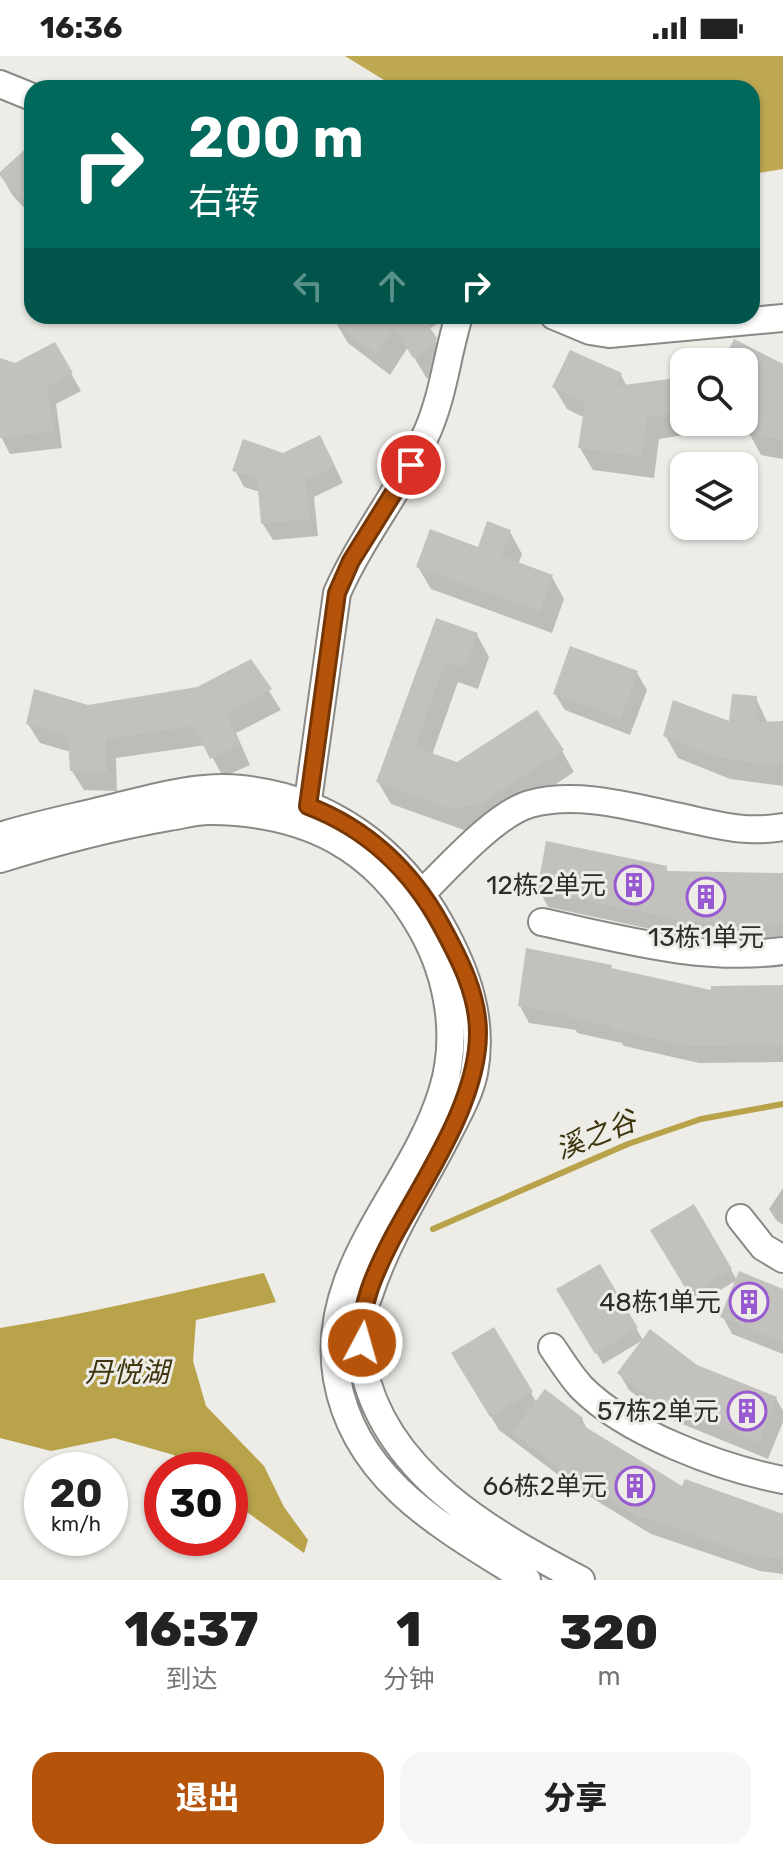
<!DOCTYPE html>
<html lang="zh">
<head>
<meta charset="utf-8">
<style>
  body { margin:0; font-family:Rubik,"Noto Sans SC",sans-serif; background:#f6f6f6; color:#222; height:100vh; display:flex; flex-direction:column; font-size:30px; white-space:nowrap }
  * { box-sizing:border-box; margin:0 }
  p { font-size:26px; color:#767676 }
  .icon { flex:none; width:44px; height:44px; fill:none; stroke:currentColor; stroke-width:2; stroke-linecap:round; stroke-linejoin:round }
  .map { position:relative; height:1524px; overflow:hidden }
  .details { display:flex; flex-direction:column; background:#fff; flex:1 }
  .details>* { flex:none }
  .guide { position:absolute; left:24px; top:24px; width:736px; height:244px; border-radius:24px; box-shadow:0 2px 6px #0004; background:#00695c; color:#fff; overflow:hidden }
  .buttons { position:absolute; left:670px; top:292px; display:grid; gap:16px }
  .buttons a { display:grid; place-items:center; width:88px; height:88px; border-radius:16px; background:#fff; box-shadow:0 2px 6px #0004; font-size:40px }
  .speed { position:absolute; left:24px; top:1396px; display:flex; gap:16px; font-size:40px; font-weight:700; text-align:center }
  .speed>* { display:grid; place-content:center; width:104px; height:104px; border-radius:50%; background:#fff; box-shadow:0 2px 6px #0004; line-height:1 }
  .speed small { font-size:20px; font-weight:400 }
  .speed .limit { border:12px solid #d22; background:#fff; color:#111 }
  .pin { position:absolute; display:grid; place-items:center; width:68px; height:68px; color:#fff; margin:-34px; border:4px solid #fff; border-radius:50%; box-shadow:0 2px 8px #0007 }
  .me { position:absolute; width:88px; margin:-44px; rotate:6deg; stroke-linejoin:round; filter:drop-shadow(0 0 6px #0008) }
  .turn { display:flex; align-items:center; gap:28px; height:168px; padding:0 32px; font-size:36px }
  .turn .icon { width:104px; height:104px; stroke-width:2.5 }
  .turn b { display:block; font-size:56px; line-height:68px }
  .lanes { display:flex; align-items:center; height:76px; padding:0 32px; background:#0003; justify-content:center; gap:40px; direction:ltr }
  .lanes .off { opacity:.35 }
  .eta { display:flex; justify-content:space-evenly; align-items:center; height:136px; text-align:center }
  .eta b { font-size:48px; font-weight:800; line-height:56px }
  .button { display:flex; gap:16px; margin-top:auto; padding:16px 32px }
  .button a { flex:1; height:92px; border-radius:24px; background:#b45309; color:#fff; font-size:32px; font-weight:800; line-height:92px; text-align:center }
  .button a+a { background:#f6f6f6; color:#222 }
  .status { display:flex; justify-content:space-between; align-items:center; height:56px; padding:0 40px; background:#fff; direction:ltr }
  .status svg { height:22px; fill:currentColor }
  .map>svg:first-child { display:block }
  .forest { fill:#bea952 }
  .water { fill:#b8a34b }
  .shadow { fill:#0003 }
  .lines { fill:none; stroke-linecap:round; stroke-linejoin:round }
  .stream { stroke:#b8a34b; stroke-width:6 }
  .building { fill:#c2c1bd }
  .minor-casing { stroke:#8a8985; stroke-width:30 }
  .minor { stroke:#fff; stroke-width:26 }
  .route-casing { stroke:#753606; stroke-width:20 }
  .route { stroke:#b45309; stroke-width:14 }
  .labels { text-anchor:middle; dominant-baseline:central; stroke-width:6; stroke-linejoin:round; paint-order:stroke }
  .poi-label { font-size:26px; fill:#2d2c2b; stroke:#edece7; text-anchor:end }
  .water-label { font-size:28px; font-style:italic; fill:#3e350f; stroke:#edece7 }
</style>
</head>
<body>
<div class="status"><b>16:36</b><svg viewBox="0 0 49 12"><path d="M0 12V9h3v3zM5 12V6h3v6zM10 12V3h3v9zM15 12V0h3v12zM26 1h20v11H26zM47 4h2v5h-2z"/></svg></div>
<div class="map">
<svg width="783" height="1524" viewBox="0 0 783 1524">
  <rect width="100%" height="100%" fill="#edece7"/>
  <path class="forest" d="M345,0h438v113l-31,5v-86h-355z"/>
  <path class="water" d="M264,1217l12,29 -80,18 -3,41 13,45 58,60 20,41 24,33 -4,13 -74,-53v-30h-38l-18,-15 -60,-17 -63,13 -51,-13v-110c89,-14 176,-36 264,-55z"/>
  <path class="shadow" d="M32,69v91l-19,-20 -13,-22 31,-28 -7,-13z
    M339,260h114l-25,13 20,33 -1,3 -20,14 -19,-32 -18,28 -42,-32 -13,-22z
    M735,285l48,25v93l-22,-4 -12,-22 1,-31 -6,-3v-37h-19z
    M55,289l26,46 -25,13 6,44 -52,6 -10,-19v-75l15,5z
    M621,319l6,12 57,-8v43h24l2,9 -51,8 -5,39 -61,-8 -13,-22 5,-30 -18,-9 -13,-22z
    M329,398l14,29 -29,14 4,39 -45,4 -10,-16 -3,-32 -16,-5 -9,-17 48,-15z
    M510,476l12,22 -4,11 34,12 12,22 -12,34 -121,-44 -13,-22 61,-18z
    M437,564l40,15 12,22 -11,32 -20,-7 -26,73 25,9 105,-13 12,21 -81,54 -29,4 -73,-26 -13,-22z
    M250,605l31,49 -45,23 14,32 -27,12 -17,-32 -90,13 1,33 -33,-1 -12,-19 -1,-19 -31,-9 -12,-19 60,-17 109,-18z
    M637,617l10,17 -17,45 -65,-25 -10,-16z
    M756,642l12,26 15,-1v63l-53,-7 -52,-21 -13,-23 65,-11z
    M666,812l3,5 114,2v65l-95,-3 -140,-30 -9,-17z
    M612,914l101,23 70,-6v75l-84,1 -75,-17 -2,-3 -45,-10 -1,-3 -47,-7 -9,-17z
    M783,1132v37l-7,-5 -7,-11z
    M693,1151l44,73 -40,24 -44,-73z
    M599,1210l44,74 -40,24 -44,-74z
    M783,1235v63l-51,-20 -9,-17z
    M493,1274l44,73 45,16 6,12 95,58 98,27 2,-5v63l-23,-3 -109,-37 -77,-47 -75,-57 -46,-76z
    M696,1310l80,32 7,13v11l-15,37 -103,-42 -36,-27 -10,-17z"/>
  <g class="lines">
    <path class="stream" d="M433,1173l195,-85 73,-25 82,-15"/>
  </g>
  <path class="building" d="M32,87v67l-32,-34v-4z
    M326,260h96l15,22 -1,4 -23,16 -19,-30 -17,27z
    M734,283l49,25v76l-36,-7 2,-47 -5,-2v-22h-21z
    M55,286l18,31 -26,14 7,44 -54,7v-80l15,5z
    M570,294l52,23 -6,13 68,-9v35l-37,5 -5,40 -64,-9 7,-45 -33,-16z
    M320,379l15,31 -29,14 4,39 -49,5 -4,-46 -25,-7 11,-32 40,14z
    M487,465l24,9 -10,26 52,19 -13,37 -124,-45 14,-38 48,18z
    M436,562l42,15 -13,35 -19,-7 -31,86 42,15 80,-52 27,40 -84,54 -30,5 -74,-27z
    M570,590l68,25 -17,48 -68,-25z
    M251,603l21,30 -46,24 14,32 -30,14 -16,-33 -88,13 1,33 -37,-1 -2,-35 -42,-12 8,-35 54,16 109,-18z
    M732,638l25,2 -1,26 27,-1v42l-17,2 -50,-8 -53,-21 10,-36 56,21z
    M546,785l121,25v5l116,2v51l-106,-3v-2l-140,-28z
    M526,892l86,17 -1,3 100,22v-4l72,-1v60l-95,1 -76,-17v-2l-46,-11v-2l-48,-8z
    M694,1148l38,65 -43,25 -39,-64z
    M600,1208l38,64 -43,26 -39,-65z
    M739,1215l44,18v53l-63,-25z
    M494,1271l39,65 -43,25 -39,-64z
    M650,1273l47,36 80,32 -18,46 -105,-42 -37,-28z
    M545,1333l38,29 -4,5 103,63 3,-7 98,35v45l-33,-4 -107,-38 -1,2 -79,-47 -51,-40z"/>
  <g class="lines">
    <g class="minor-casing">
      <path id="minor" d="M0,28l32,13
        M554,260l36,15 19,3 174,-16
        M305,766l32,-229c25,-57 66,-106 91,-163 16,-38 19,-75 31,-114
        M0,780c35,-11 71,-18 107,-27 42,-10 90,-25 134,-20 88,9 158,60 200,136 26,47 43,94 33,148 -5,23 -18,45 -28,65 -27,52 -59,102 -77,157 -3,8 -7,16 -8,24 -2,13 0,33 2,46 21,108 129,168 218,215
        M0,803c55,-17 112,-32 169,-42 14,-2 29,-7 43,-6 94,1 164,36 210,119 27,48 37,109 20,162 -30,98 -124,176 -105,287 18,103 109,150 190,201
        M409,850c29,-27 84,-92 121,-102 46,-13 99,2 145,12 39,8 68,18 108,11
        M542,866c79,17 160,40 241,29
        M740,1162l23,29 20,12
        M552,1291c9,13 18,28 29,40 45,46 140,81 202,93"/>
    </g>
    <use href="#minor" class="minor"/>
  </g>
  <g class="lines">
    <g class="route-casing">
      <path id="route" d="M362,1287c-3,-37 13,-71 30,-104 32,-60 86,-137 86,-206 0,-39 -19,-75 -37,-108 -30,-55 -75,-97 -133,-119l29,-213 14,-32 60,-96"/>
    </g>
    <use href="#route" class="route"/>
  </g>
  <defs>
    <g id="building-ring" transform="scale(2)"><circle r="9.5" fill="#edece7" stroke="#985ad0" stroke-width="1.5"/><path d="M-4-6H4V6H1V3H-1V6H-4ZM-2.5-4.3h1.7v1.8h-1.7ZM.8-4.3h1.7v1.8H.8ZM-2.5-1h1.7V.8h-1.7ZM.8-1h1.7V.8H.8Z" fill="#985ad0"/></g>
  </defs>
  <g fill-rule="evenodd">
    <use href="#building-ring" x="634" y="829"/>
    <use href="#building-ring" x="706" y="841"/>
    <use href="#building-ring" x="749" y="1246"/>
    <use href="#building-ring" x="747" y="1355"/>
    <use href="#building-ring" x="635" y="1430"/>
  </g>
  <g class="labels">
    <g class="poi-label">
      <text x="606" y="829">12栋2单元</text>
      <text x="706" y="881" text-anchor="middle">13栋1单元</text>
      <text x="721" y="1246">48栋1单元</text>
      <text x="719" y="1355">57栋2单元</text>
      <text x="607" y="1430">66栋2单元</text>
    </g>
    <g class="water-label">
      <text transform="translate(596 1079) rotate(-22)">溪之谷</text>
      <text x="127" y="1316">丹悦湖</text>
    </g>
  </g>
</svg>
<div class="buttons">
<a><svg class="icon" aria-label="search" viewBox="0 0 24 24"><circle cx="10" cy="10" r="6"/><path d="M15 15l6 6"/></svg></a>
<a><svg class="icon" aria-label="layers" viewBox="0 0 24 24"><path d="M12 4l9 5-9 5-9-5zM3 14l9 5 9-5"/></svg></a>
</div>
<div class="speed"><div>20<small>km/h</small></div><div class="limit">30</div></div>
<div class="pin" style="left:411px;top:409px;background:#d93025"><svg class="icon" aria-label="arrive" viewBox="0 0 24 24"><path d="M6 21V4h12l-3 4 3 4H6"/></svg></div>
<svg class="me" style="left:362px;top:1287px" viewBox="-20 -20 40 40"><circle r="17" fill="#b45309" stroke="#fff" stroke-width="3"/><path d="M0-11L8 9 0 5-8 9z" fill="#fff"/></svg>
<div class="guide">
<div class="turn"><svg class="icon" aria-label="right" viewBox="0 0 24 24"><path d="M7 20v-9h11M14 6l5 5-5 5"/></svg><div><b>200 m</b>右转</div></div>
<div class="lanes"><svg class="icon off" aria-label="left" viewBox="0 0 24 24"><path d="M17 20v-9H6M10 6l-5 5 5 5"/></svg><svg class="icon off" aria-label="ahead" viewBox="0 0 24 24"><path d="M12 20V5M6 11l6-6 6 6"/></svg><svg class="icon" aria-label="right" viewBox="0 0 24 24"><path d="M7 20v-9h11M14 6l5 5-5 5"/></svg></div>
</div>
</div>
<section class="details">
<div class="eta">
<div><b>16:37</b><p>到达</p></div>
<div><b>1</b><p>分钟</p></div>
<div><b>320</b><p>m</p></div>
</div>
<div class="button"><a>退出</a><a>分享</a></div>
</section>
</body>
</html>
